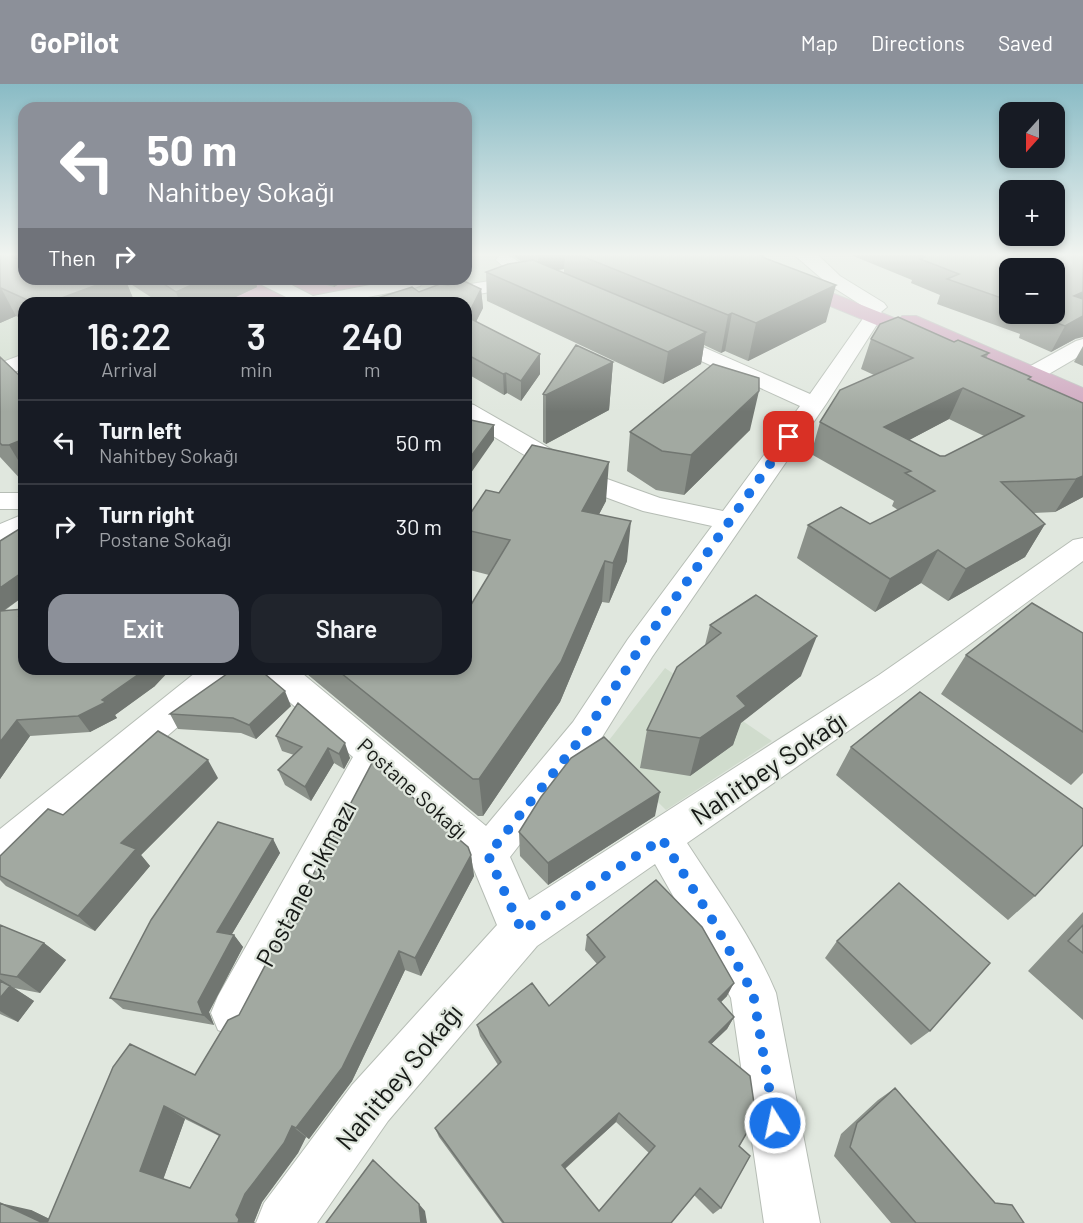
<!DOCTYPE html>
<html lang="en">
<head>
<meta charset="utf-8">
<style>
  body { margin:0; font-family:Barlow,sans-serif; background:#20242c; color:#f1f3f6; height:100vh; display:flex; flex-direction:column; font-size:22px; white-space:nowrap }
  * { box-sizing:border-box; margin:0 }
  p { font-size:20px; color:#9ea1a6 }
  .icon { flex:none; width:33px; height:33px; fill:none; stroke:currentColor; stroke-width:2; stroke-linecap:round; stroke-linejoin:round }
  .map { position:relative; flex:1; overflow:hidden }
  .details { position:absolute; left:18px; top:213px; width:454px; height:378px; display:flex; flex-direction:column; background:#171b24; border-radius:18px; box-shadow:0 3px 9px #0003 }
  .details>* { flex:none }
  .guide { position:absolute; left:18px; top:18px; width:454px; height:183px; border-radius:18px; box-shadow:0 3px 9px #0003; background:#8c9099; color:#fff; overflow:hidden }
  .needle { width:39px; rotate:201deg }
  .fabs { position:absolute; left:999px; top:18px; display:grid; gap:12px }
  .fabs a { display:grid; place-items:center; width:66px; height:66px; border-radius:12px; background:#171b24; box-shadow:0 3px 9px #0003; font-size:30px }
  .pin { position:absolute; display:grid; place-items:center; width:51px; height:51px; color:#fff; margin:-26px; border-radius:12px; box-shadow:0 3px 9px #0006 }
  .me { position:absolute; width:66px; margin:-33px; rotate:350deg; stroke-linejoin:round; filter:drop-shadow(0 0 4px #0008) }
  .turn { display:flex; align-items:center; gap:21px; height:126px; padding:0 30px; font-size:27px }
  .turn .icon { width:78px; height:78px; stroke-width:2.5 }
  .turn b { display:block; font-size:42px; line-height:51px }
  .then { display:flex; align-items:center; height:57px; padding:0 30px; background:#0003; gap:12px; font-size:22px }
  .eta { display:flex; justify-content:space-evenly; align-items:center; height:102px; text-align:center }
  .eta b { font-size:36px; font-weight:600; line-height:42px }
  .action { display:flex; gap:12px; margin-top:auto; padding:12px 30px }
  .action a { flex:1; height:69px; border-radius:18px; background:#8c9099; color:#fff; font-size:24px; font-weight:600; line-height:69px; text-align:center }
  .action a+a { background:#20242c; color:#f1f3f6 }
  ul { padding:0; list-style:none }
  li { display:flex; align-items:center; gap:18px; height:84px; padding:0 30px; border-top:2px solid #363941 }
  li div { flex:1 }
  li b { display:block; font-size:22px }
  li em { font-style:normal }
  header { display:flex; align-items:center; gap:36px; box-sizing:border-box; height:84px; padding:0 30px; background:#8c9099; color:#fff }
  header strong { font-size:28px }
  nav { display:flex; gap:33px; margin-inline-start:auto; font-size:21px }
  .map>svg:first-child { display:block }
  .built { fill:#d0dccd }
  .green { fill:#d6a5c1 }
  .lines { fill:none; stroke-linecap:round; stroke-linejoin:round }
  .minor-casing { stroke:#b6bdb5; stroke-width:2 }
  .major-casing { stroke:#c2c3c2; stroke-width:2 }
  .minor { fill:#fff; fill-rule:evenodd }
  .major { fill:#d0a9c1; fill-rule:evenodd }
  .wall { fill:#8b918a; fill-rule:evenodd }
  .shaded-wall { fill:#717671 }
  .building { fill:#a2a9a1; stroke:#717671; stroke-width:1.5; fill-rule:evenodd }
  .route { stroke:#1a73e8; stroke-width:10; stroke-dasharray:0 18 }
  .labels { text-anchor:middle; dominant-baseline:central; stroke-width:4.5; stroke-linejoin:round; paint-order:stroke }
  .street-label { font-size:21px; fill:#161916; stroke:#e0e7de }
  .near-street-label { font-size:26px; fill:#161916; stroke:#e0e7de }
</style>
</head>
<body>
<header>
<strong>GoPilot</strong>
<nav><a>Map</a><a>Directions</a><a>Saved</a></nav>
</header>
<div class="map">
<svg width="1083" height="1139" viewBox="0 0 1083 1139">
  <rect width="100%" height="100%" fill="#e0e7de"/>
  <path class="built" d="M0,169l24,26h442l1,-26h137l-11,11 -230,39h-339v52l-24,7z
    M665,584l107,73 -106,69 -63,-62z"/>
  <path class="green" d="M275,195h29l30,8 14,-8h70l-102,17z
    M261,199l32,17 -1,3h-75z"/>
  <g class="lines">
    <g class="minor-casing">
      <path id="minor" d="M792,169h21l5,2 22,21 44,27 3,4 -6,5 2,3 -57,89 -174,253 -53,85 -89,115 19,43 350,-225 194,-135 10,-2v23l-180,132 -216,150c31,48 67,97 89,150l44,230h-56l-33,-225 -76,-134 -118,82 -149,175 -71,102h-61l8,-20 88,-118 145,-160 -24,-58 -94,-87 -127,250 -17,7 -17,-7 -7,-17 7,-17 135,-239 -91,-79 -5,-9h40l189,157 87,-104 55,-83 84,-113 -69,-15 -65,-24 -112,-67v-17l8,2 122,70 64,23 63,13 77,-105 -145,-66 -3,-4 3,-4h14l141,62 59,-84 -41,-26z
        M505,171c11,2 17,11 26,17 9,5 21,5 27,13l-2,4 -7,2 -17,-6 -108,18h-45l3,-4 7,-2 126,-20 -19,-17 3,-4z
        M255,195h25l33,17 88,-17h20l2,3 -3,4 -6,2 -77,15h-39l-40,-20z
        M1083,255v15l-53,31 -8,2 -8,-2 -3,-5 3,-5 62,-34z
        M24,270v14l-24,10v-15z
        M0,409h24v16h-24z
        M24,430v21l-24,10v-21z
        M200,585h40l-5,9 -221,189 -14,6v-44z"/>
    </g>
    <g class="major-casing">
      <path id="major" d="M709,169h23l167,67 3,-4h14l167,72v15l-146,-63 -3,3 -7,2 -7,-2 -208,-86z"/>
    </g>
    <use href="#minor" class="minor"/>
    <use href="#major" class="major"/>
  </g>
  <path class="wall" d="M0,169h24v26h231l2,8 -34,16h-63l-34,-22 9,22h-111v17l-8,-4 -16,7z
    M510,169h244l10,5 62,64 -78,39 -23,-10 -4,2 -17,-8 -3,19 -38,20 -176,-83 -1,-29 36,-10zM564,185v4l-7,-3z
    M846,169h237l-8,86 -24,13 -32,-14 1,-4 -83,-30 3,-9 -29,-12 1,-3zM1010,184l44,46h-44z
    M304,195h44l-14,8z
    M448,201l33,4 2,19 -7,14 64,32v20l-19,27 -14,-8 -3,2 -38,-22v-70h-98v-2l51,-9z
    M871,255l83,3 35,11 -3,5 44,22 53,23v94l-28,15 -22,1 12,11 -20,33 -77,44 -27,-18 -46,29 -78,-54 11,-33 62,-1 28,-14 -6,-4 2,-5 -83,-47 9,-32 54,-47 -13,-6zM949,335l35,17 -39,20h-5l-31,-16z
    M1083,262v20l-9,-4z
    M0,273l24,23v103l-24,-26z
    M613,278l-4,48 -63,34 -3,-2v-48z
    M750,346l-66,65 -28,-5 -29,-19 3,-39z
    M499,409l107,8 -7,13 28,47 -18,42 -7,-1 -42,100 -77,114h-5l-177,-147h165l23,-94 -23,-6v-49z
    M24,442v70l-20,15 19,-2 1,2v58l131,17 -40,29 2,3 -27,14 -60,4 -30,43v-238z
    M710,541l91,51 -61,47 -7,22 -43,31 -50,-8 7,-38 58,-85z
    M1083,549v140l-12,12 -130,-91 25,-39z
    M298,619l52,55 -6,11 -10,-6 -23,38 -26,-16 -7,-15 16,-15 -12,-4 -6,-15z
    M291,622l-35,33 -15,-6 -63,-4 -8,-15z
    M851,663l184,149 -27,24 -172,-145z
    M218,694l-77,77 9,11 -55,65 -89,-45 -6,-6v-24l63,-41z
    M655,732l-107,69 -28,-29 -1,-24z
    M454,751v2l17,18 3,21 -53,100 -16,-6 -53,111 -43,58 -3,-2 -8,16 -36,49 -8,20 1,1h-255l31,-13 18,9 146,-144 44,-60zM185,1035l34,17 -29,52 -27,-9z
    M273,755l7,14 -48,81 2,1 9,12 -34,65 5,13 -91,-16 -13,-11z
    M1083,828v108l-55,-49z
    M0,841l44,18 22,17 -26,33 -26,-5 20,13 -16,21 -18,-8z
    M587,851l140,61 -6,6 13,15 -7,12 -16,15 28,102 -18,62 -8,6 -19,-19 -23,28h-169l-63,-86 -4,-9 63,-63 -18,-29 -3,-11 72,-19 48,-42 -12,-14zM616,1038l33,31 -50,58 -34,-42z
    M837,857l93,90 -19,14 -86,-87z
    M895,1004l100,115 29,20h-133l-57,-67 7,-22 37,-34z"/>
  <path class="shaded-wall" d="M538,169h27l-1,16 -26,4z
    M113,195h12l10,24h-87z
    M205,195h50l2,8 -34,16h-43l-4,-11z
    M332,195h16l-14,8z
    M836,201l-10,37 -78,39 8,-38z
    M0,204h1l15,28 -16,7z
    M481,205l2,19 -15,29 -1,-20z
    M1083,208v19l-9,-15z
    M732,229l-7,38 -4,2 7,-38z
    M1083,232v21l-8,2 -24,13 14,-26z
    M706,248l-5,32 -38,20 5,-32z
    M540,270v20l-19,27v-20z
    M613,278l-4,48 -63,34v-49z
    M506,289l1,20 -3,2 -1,-21z
    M963,304l-14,31 -68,36 3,-28z
    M759,307l-9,39 -66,65 7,-40z
    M494,341v15l-28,40v-17z
    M24,355v31l-15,-25z
    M609,378l-3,39 -26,50 2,-40z
    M1083,392v21l-28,15 21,-33z
    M631,437l-4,40 -18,42 4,-40z
    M1045,440l-20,33 -77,44 18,-32z
    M938,466l-17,33 -46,29 15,-33z
    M605,477l-3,41 -42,100 -77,114 -4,-37z
    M24,487v25l-24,17v-25z
    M23,525l1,2v12l-5,-7z
    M817,552l-16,40 -60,47 -8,22 -43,31 10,-38 37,-42z
    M146,585h25l-16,17 -40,29 2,3 -27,14 -12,-16 24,-16z
    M285,607l6,15 -35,33 -7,-14z
    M17,636l13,16 -30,43v-37z
    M345,659l5,15 -6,11 -5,-15z
    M328,664l6,15 -23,38 -6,-14z
    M208,676l10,18 -77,77 9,11 -55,65 -17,-15 43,-73z
    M660,708l-5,24 -107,69v-22z
    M273,755l7,14 -54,91 -9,-12z
    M471,771l3,21 -53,100 -6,-18z
    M234,851l9,12 -34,65 5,13 -11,-10 -5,-13z
    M44,859l22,17 -26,33 -23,-16z
    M399,867l6,19 -53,111 -43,58 -13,-11z
    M0,895l34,22 -16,21 -18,-11z
    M734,899l-7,13 -16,16 7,-13z
    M734,933l-7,12 -25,24 7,-11z
    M164,1022l21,13 -22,61 -23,-9z
    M619,1029l-3,9 -55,50 1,-7z
    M292,1042l14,11 -8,16 -36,49 -8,20 1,1h-17l-2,-8 9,-21z
    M0,1119l31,7 27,13h-15z
    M419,1120l6,7 2,12h-6z"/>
  <path class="building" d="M0,169h9l4,4 11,5v17h89l-65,24h-14l-33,-15h-1z
    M574,169h180l10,3 -2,1 74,28 -80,38 -24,-10 -4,2z
    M913,169h170v39l-9,4 9,3v17l-18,10 -32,-12h21v-46h-44v33l-63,-22 12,-5 -39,-15 5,-2z
    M533,176l173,72 -38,20 -182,-80 22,-8z
    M156,195h49l-29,13z
    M464,197l17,8 -14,28 73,37 -19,27 -15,-8 -3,1 -37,-20v-51h-95l-3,-2 44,-14 7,5 21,-8 8,1z
    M898,233l56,25 4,-2 31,13 -7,3 49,21 -3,2 55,24v73l-7,3 -75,3 44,42 -79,45 -28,-19 -48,29 -82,-54 33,-18 29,17 65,-33 -30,-18 6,-2 -91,-49 20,-32 73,-32 -42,-19 9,-15zM963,304l61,28 -79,40h-5l-56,-29z
    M576,261l37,17 -67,33 -3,-1z
    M0,273l24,23v59l-15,6h-7l-2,-2z
    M713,280l46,14v13l-68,64 -29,-4 -32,-19z
    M466,335l28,6 -28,38z
    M532,361l77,17 -27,49 49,10 -18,42 -8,-2 -44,101 -82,117h-6l-137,-110h130v-56l44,-73 -44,-10v-10l20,-30 13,3z
    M24,442v45l-24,17v-47z
    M756,511l61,41 -80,60 9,10 -46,32 -53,-8 30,-63 44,-34 -11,-8z
    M1032,519l51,30v99l-117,-77z
    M23,525l-4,7h5v53h122l-44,31 4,2 -28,14 -61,4 -17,22v-131z
    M234,585h25l26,22 -36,34 -16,-7 -63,-4z
    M920,608l163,117v36l-48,51 -184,-149z
    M298,619l47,40 -6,11 -11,-6 -23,39 -27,-17 24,-23 -26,-11z
    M158,647l50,29 -87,83 15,6 -58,67 -78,-40v-20l48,-47 15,6z
    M604,653l56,55 -112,71 -29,-31 22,-35 30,-39z
    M373,677l81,74 -2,3 3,-2 13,11 3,8 -56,103 -16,-7 -57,117 -46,60 -4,-2 -8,17 -39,51 -9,21 3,4 -1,4h-191l66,-156 17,-23 65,31 33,-55 11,-5zM164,1022l56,29 -30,53 -50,-17z
    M218,738l55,17 -56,93 17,3 -36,67 5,13 -93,-17 41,-78z
    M656,796l46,47 32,56 -16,16 16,18 -25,25 41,34 6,41 -17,29 11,10 -29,52 -21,-20 -29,35h-167l-69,-95 66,-66 -24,-37 55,-42 17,23 56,-49 -18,-22zM619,1029l36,33 -56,65 -37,-46z
    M899,799l91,80 -60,68 -93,-90z
    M0,841l44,18 -27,34 -17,-3z
    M1083,841v28l-15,-12z
    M0,897l10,5 -10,12z
    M895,1004l100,115 17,2 12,18h-108l-66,-76 7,-24z
    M373,1076l46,44 2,19h-95z
    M0,1119l43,20h-43z"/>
  <linearGradient id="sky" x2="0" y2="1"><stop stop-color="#89bbc5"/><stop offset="0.52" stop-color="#f1f4f0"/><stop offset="1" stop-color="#f1f4f0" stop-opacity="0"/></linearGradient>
  <rect width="1083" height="328" fill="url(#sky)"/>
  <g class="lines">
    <path class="route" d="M775,1039l-22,-130 -40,-72 -51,-82 -140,92 -34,-76 98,-123 54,-84 149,-211"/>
  </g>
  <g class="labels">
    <g class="street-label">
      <text transform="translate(413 704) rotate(42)">Postane Sokağı</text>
    </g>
    <g class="near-street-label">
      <text transform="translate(768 683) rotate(-34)">Nahitbey Sokağı</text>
      <text transform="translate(305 799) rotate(-62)">Postane Çıkmazı</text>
      <text transform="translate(398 992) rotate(-50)">Nahitbey Sokağı</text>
    </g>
  </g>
</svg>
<div class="fabs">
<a><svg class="needle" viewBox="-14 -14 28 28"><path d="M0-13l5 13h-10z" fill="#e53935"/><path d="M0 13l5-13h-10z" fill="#9ea1a6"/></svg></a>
<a>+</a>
<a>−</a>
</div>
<div class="pin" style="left:789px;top:353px;background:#d93025"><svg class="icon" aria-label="arrive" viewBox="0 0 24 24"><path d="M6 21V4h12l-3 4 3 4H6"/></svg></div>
<svg class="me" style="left:775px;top:1039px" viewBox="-20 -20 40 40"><circle r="17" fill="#1a73e8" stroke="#fff" stroke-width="3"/><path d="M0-11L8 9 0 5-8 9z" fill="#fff"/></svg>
<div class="guide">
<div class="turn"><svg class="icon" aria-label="left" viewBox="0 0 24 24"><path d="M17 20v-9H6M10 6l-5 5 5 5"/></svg><div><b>50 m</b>Nahitbey Sokağı</div></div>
<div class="then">Then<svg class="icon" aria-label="right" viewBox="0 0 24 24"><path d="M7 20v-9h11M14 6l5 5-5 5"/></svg></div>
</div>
<section class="details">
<div class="eta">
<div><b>16:22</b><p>Arrival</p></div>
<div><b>3</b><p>min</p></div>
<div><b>240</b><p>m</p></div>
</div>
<ul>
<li><svg class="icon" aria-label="left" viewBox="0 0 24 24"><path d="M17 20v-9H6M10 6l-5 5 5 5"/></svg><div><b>Turn left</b><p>Nahitbey Sokağı</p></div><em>50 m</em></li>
<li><svg class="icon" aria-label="right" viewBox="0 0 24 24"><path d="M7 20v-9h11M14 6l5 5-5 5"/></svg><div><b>Turn right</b><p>Postane Sokağı</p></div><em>30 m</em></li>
</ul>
<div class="action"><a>Exit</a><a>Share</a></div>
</section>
</div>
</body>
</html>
